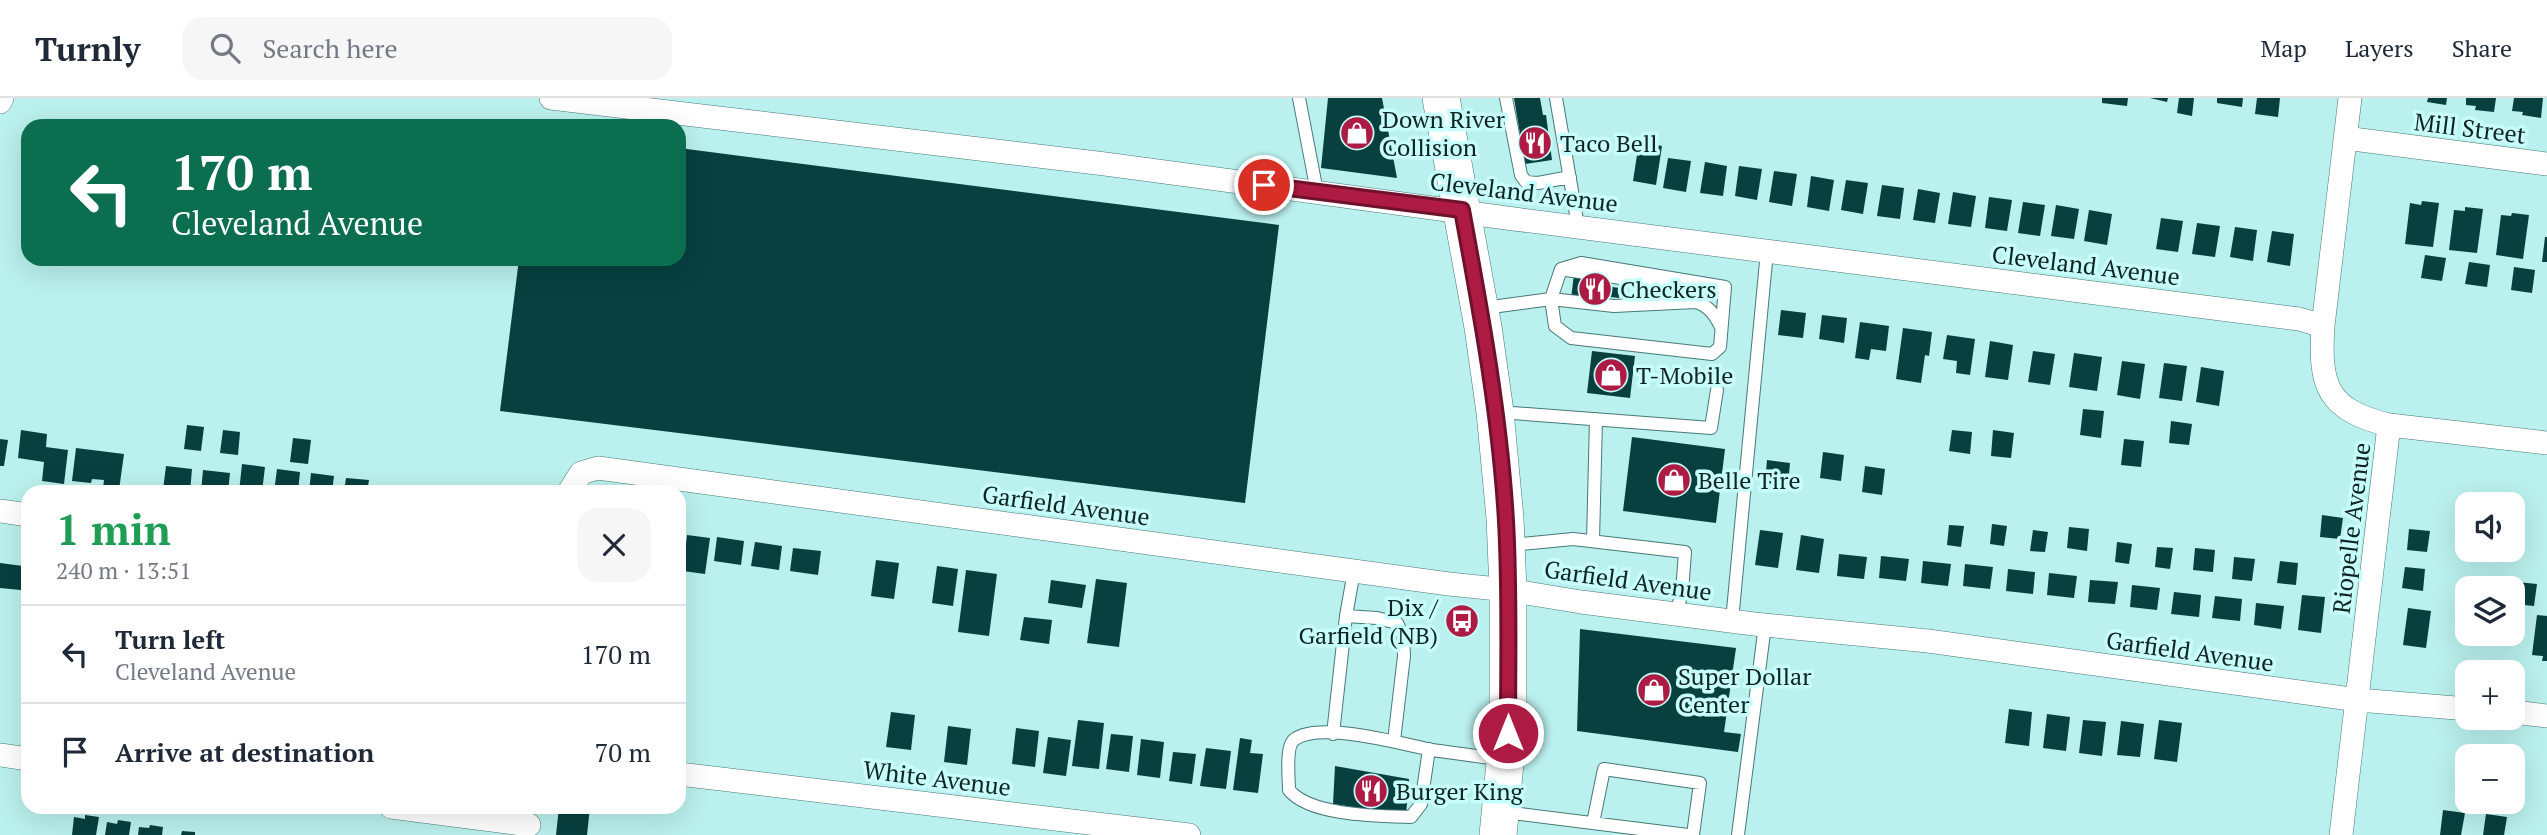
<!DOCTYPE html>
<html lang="en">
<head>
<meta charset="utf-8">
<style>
  body { margin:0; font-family:"PT Serif",serif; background:#f6f6f7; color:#1f2937; height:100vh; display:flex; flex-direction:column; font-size:26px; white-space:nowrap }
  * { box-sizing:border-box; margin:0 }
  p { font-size:23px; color:#747a83 }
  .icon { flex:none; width:38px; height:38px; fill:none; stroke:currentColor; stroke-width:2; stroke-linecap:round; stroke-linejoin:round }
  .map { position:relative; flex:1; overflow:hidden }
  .side { position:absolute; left:21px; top:387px; width:665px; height:329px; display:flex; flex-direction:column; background:#fff; border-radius:21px; box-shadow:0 7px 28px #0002 }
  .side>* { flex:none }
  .guide { position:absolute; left:21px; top:21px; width:665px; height:147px; border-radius:21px; box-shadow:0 7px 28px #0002; background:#0b6e4f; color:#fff; overflow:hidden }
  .tools { position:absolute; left:2455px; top:394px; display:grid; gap:14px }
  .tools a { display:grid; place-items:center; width:70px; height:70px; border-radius:14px; background:#fff; box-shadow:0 7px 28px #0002; font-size:35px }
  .pin { position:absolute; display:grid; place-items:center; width:60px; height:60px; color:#fff; margin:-30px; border:4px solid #fff; border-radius:50%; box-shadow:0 2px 7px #0007 }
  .me { position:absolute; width:77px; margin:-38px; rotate:0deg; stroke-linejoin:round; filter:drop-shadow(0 0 5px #0008) }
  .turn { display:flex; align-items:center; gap:24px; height:147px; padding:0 35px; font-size:32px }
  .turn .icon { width:91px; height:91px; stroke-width:2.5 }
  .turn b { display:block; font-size:49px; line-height:60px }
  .round { display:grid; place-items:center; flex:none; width:74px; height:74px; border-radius:21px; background:#f6f6f7 }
  .headline { display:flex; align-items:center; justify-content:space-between; height:119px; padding:0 35px }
  h1 { font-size:42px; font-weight:600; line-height:52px; color:#1e9e55 }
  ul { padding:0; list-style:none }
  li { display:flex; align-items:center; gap:21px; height:98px; padding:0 35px; border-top:2px solid #e0e1e3 }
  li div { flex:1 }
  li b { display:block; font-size:26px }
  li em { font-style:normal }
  header { display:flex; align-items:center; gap:42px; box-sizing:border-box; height:98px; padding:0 35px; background:#fff; border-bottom:2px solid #e0e1e3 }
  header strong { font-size:33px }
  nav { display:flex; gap:38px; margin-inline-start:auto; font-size:24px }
  .search { width:490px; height:63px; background:#f6f6f7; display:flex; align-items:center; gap:18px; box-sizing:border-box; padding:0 24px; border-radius:21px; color:#747a83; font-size:26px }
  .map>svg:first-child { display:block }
  .building { fill:#07403f }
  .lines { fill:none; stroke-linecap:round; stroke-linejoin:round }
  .lane-casing { stroke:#477977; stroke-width:14 }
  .street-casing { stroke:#477977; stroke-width:24 }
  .primary-casing { stroke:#477977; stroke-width:38 }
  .lane { stroke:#fff; stroke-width:12 }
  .street { stroke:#fff; stroke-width:23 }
  .primary { stroke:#fff; stroke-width:37 }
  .route-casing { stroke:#70112c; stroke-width:18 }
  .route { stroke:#ad1a43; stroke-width:12 }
  .labels { text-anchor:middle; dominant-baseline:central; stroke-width:7; stroke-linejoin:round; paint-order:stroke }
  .poi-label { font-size:24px; fill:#0f2423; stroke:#c7fdfb; text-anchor:start }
  .street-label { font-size:24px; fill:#0f2423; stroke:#c7fdfb }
</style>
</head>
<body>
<header>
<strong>Turnly</strong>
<div class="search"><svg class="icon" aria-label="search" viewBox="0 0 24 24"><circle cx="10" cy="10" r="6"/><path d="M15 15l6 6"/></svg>Search here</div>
<nav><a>Map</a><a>Layers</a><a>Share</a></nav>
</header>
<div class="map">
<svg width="2547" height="737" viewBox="0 0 2547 737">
  <rect width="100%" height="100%" fill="#baf0ed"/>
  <path class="building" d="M1328,0h54l15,80 -76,-10z
    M1514,0h26l3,17h3l6,45 -27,4z
    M2102,0h26l-1,8 -25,-3z
    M2150,0h18l-1,4z
    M2179,0h15l-2,18 -15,-3z
    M2217,0h26l-1,9 -25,-4z
    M2257,0h23l-2,19 -23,-3z
    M2428,0h19l-1,7 -19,-3z
    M2466,0h30l-2,14 -19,-2 1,-4 -10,-1z
    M2514,0h29l-2,20 -19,-3 1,-3 -11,-1z
    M1639,44l23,4 -6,39 -23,-4z
    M679,50l600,77 -34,278 -745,-92 19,-152h160z
    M1668,60l23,3 -5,31 -23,-4z
    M1705,64l22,4 -4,30 -23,-3z
    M1739,68l23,3 -5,31 -22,-4z
    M1774,73l23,3 -5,32 -23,-4z
    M1811,78l23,4 -5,31 -22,-4z
    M1846,82l22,3 -5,31 -22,-4z
    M1882,87l22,3 -4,31 -23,-3z
    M1918,91l22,4 -5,30 -22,-3z
    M1953,94l23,4 -5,31 -23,-3z
    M1989,99l23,3 -5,31 -22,-3z
    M2422,103l17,2 -6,44 -28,-3 5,-41 11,2z
    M2023,104l22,3 -5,31 -22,-3z
    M2056,107l23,4 -5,30 -23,-3z
    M2465,109l18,2 -6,44 -28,-3 5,-40 11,1z
    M2089,112l23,4 -5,31 -23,-4z
    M2512,115l17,2 -6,44 -27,-4 5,-40 10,1z
    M2161,120l22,3 -5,31 -22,-3z
    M2197,125l23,3 -5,31 -23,-3z
    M2235,129l22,3 -4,31 -23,-4z
    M2272,133l22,3 -4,32 -23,-4z
    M2545,139h2v25h-5z
    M2425,157l21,3 -4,23 -21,-3z
    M2469,164l21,3 -3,22 -22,-3z
    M2514,169l21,3 -3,23 -21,-3z
    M1574,176l15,2 -1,8 32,4 -1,10 -32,-4 -1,7 -15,-2z
    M1781,212l25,3 -3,25 -25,-3z
    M1822,217l25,3 -3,25 -25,-4z
    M1860,224l29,4 -3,25 -15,-2 -2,11 -14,-2z
    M1903,230l29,4 -3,24 -4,-1 -4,28 -25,-4z
    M1947,237l28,4 -5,36 -14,-2 1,-12 -14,-2z
    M1990,243l23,4 -5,35 -23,-3z
    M1592,253l43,5 -5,42 -43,-5z
    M2033,253l22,3 -5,31 -22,-3z
    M2074,255l28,4 -5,34 -28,-4z
    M2122,263l23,3 -5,35 -23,-4z
    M2164,265l23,3 -5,35 -23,-3z
    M2201,269l23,4 -5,35 -23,-4z
    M2083,311l21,2 -3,27 -21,-3z
    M2171,323l21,3 -3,21 -20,-2z
    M187,327l17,2 -3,24 -17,-2z
    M21,332l26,4 -1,13 22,3 -4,34 -22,-3 2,-19 -26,-4z
    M223,332l17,2 -2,23 -18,-2z
    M1952,332l20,2 -2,22 -21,-3z
    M1993,332l21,3 -3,25 -20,-2z
    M1632,339l93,12 -9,74 -93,-12z
    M293,340l18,2 -3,24 -18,-2z
    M0,341l8,1 -4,26h-4z
    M2124,341l20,2 -3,26 -20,-2z
    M76,350l48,6 -5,36 -16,-2 1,-8 -12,-1 -1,4 -19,-2z
    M1823,354l21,3 -3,26 -21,-3z
    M1767,362l23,3 -2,22 -23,-2z
    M242,366l23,3 -3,25h-23z
    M166,368l26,3 -2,23 -27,-2z
    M1865,368l20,3 -3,26 -20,-3z
    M277,371l23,3 -2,20h-24z
    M203,372l27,3 -2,19h-27z
    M311,375l23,3 -2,16h-23z
    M346,380l23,2 -2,12h-23z
    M2322,417l21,3 -3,21 -20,-2z
    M1992,426l15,2 -3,20 -14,-2z
    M1949,427l15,1 -3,21 -14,-2z
    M2069,429l20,2 -2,22 -20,-3z
    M2409,431l21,2 -3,21 -20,-2z
    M1760,432l23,3 -5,35 -23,-3z
    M2033,432l15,2 -3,20 -15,-1z
    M687,437l23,3 -5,36 -22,-3z
    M1801,437l23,4 -5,34 -23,-3z
    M717,439l27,4 -3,24 -27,-4z
    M755,444l27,4 -3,24 -28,-4z
    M2117,444l15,2 -3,20 -14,-2z
    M2157,449l16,1 -3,21 -15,-2z
    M793,450l28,3 -3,24 -28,-4z
    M2195,450l20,2 -2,22 -20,-2z
    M2474,452h21l-1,10 -21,-2z
    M1839,456l28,3 -3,22 -27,-3z
    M1881,458l28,3 -3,22 -27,-3z
    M2234,459l21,2 -3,22 -20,-2z
    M876,462l23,3 -5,36 -23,-3z
    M1923,463l28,3 -3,22 -27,-3z
    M2280,463l18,2 -2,22 -19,-2z
    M0,465l23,3 -2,24 -21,-2z
    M1965,466l28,3 -3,22 -27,-3z
    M937,468l21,3 -5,37 -21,-3z
    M2405,469l20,2 -2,22 -21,-3z
    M2008,471l27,3 -2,22 -27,-3z
    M966,472l31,4 -8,62 -31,-4z
    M2049,475l28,3 -3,22 -27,-3z
    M1096,481l31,4 -8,64 -32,-4z
    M1051,482l35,5 -4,23 -34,-5z
    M2090,482l28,2 -3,22 -27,-2z
    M2472,482l21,2 -1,6h-21z
    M2517,484l20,2 -3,22 -20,-2z
    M2132,487l28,3 -3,22 -27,-3z
    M2174,494l27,3 -2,22 -28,-3z
    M2302,497l23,2 -4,36 -23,-3z
    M2215,498l27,3 -2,22 -28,-3z
    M2256,505l28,3 -3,23 -27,-4z
    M2408,510l23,3 -5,37 -23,-3z
    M2537,517l10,1v45h-5l1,-5 -11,-1z
    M1024,519l28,3 -3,24 -29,-4z
    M1580,531l156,19 -12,84 17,2 -3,18 -161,-21z
    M2009,611l23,3 -3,34 -24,-3z
    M891,614l24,3 -4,35 -25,-3z
    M2047,616l23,3 -4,34 -23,-3z
    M1078,622l26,3 -5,46 -27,-3z
    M2083,622l23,2 -4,34 -23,-3z
    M2159,622l23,3 -5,39 -23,-3z
    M2121,623l23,3 -4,33 -23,-2z
    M948,628l23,3 -4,36 -23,-3z
    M1016,630l23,3 -4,36 -23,-3z
    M1111,636l22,2 -4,36 -23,-3z
    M1048,639l23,3 -5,36 -23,-3z
    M1240,640l12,2 -2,13 13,1 -5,39 -25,-3z
    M1141,641l23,3 -4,36 -23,-3z
    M1206,650l25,3 -5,38 -26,-3z
    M1173,654l23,2 -4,30 -23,-3z
    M1335,668l74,13 -3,36 -73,-11z
    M559,709h31l-3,28h-31z
    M2443,712l22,3 -4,22h-21z
    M2486,716l21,3 -3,18h-21z
    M85,717l14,2 -3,18h-24l2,-18 11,2z
    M118,722l13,2 -2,13h-24l2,-13 10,2z
    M150,727l13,2 -1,8h-24l1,-8 10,1z
    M182,733l13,1v3h-14z"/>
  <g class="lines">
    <g class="lane-casing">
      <path id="lane" d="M1299,0l18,94
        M1506,0l15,77 5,7 12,1 32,-6
        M1556,0l22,128
        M1581,165l144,24 -5,60 -8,7 -141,-16 -16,-12 -4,-27 10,-30z
        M1566,172l103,15
        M1484,210l67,-9 63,7 82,-4c13,4 19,13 25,25
        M1499,314l212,16 6,-38
        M1593,443l3,-122
        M1511,447l62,-6 112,13 -3,40 -6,22
        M1354,473l-8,45 31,2 20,5 6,13 1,20 -10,85
        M1732,523l35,-370
        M1333,636l13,-118
        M1429,651l-8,55 -10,13c-32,-1 -101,-1 -122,-27 0,-11 -4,-45 6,-51 26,-18 107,5 137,11 23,3 46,6 70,10
        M1504,714l184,23
        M1593,725l11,-54 96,14 -7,52
        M1738,737l27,-210"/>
    </g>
    <g class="street-casing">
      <path id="street" d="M551,0l554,66 409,55 785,100 24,7
        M2350,0l-27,228c-4,60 4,84 66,99l158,18
        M0,4l2,-4
        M2345,40l202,26
        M569,394l12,-19 17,-5 851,116 59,6 73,12 173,22 174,17 430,59 110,9
        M0,413l28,4
        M2513,614l34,4
        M0,657l28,4
        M679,676l510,61
        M391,709l138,18
        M2341,737l48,-410"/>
    </g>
    <g class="primary-casing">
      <path id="primary" d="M1441,0l42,229 12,85 10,106 3,72v143l-10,102"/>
    </g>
    <use href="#lane" class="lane"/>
    <use href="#street" class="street"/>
    <use href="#primary" class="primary"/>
  </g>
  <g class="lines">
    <g class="route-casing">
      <path id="route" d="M1264,87l198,25c19,103 38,206 44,311 4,71 2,141 2,212"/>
    </g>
    <use href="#route" class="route"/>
  </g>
  <defs>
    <g id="shop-disc" transform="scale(1.75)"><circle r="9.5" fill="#ad1a43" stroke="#c7fdfb"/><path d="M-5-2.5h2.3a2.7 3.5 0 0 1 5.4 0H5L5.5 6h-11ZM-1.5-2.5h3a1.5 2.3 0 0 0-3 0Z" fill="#fff"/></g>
    <g id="restaurant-disc" transform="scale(1.75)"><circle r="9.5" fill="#ad1a43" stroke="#c7fdfb"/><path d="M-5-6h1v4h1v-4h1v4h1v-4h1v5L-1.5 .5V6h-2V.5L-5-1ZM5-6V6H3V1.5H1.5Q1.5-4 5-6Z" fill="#fff"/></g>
    <g id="bus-disc" transform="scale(1.75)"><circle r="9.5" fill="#ad1a43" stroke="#c7fdfb"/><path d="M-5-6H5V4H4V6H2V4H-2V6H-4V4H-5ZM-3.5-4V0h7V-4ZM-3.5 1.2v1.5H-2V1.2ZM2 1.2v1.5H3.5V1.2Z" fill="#fff"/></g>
  </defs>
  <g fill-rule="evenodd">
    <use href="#shop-disc" x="1357" y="35"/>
    <use href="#restaurant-disc" x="1535" y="45"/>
    <use href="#restaurant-disc" x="1595" y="191"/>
    <use href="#shop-disc" x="1611" y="277"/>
    <use href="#shop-disc" x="1674" y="382"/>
    <use href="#bus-disc" x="1462" y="523"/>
    <use href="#shop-disc" x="1654" y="592"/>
    <use href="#restaurant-disc" x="1371" y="693"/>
  </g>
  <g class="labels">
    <g class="poi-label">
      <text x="1382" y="21">Down River<tspan x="1382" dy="28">Collision</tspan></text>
      <text x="1560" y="45">Taco Bell</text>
      <text x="1620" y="191">Checkers</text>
      <text x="1636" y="277">T-Mobile</text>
      <text x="1698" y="382">Belle Tire</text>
      <text x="1438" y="509" text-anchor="end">Dix /<tspan x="1438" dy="28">Garfield (NB)</tspan></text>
      <text x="1678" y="578">Super Dollar<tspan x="1678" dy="28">Center</tspan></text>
      <text x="1396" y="693">Burger King</text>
    </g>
    <g class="street-label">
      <text transform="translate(2470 30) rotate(7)">Mill Street</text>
      <text transform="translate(1524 94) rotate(7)">Cleveland Avenue</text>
      <text transform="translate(2086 167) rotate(7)">Cleveland Avenue</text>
      <text transform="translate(1066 407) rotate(8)">Garfield Avenue</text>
      <text transform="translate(2351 430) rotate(-83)">Riopelle Avenue</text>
      <text transform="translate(1628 482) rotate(8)">Garfield Avenue</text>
      <text transform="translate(2190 553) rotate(8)">Garfield Avenue</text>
      <text transform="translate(937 680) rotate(7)">White Avenue</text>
    </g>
  </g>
</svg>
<div class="tools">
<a><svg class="icon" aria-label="sound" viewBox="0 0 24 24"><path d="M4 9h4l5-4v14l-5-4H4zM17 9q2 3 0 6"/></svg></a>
<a><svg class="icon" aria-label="layers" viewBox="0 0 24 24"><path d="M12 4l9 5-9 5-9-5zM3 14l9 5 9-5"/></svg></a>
<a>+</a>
<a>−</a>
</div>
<div class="pin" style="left:1264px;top:87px;background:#d93025"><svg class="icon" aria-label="arrive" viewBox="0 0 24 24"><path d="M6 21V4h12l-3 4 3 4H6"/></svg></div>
<svg class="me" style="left:1508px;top:635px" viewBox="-20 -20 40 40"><circle r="17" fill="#ad1a43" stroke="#fff" stroke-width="3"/><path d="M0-11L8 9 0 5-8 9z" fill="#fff"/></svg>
<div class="guide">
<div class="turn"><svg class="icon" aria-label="left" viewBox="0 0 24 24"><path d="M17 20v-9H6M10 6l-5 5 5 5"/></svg><div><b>170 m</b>Cleveland Avenue</div></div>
</div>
<section class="side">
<div class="headline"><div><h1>1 min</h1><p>240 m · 13:51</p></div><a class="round"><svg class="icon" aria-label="close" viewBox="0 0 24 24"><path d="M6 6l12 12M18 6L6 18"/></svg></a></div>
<ul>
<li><svg class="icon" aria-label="left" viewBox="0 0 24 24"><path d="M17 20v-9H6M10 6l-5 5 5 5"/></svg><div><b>Turn left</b><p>Cleveland Avenue</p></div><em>170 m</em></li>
<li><svg class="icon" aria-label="arrive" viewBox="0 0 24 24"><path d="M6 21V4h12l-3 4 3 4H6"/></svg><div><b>Arrive at destination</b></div><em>70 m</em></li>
</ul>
</section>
</div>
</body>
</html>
